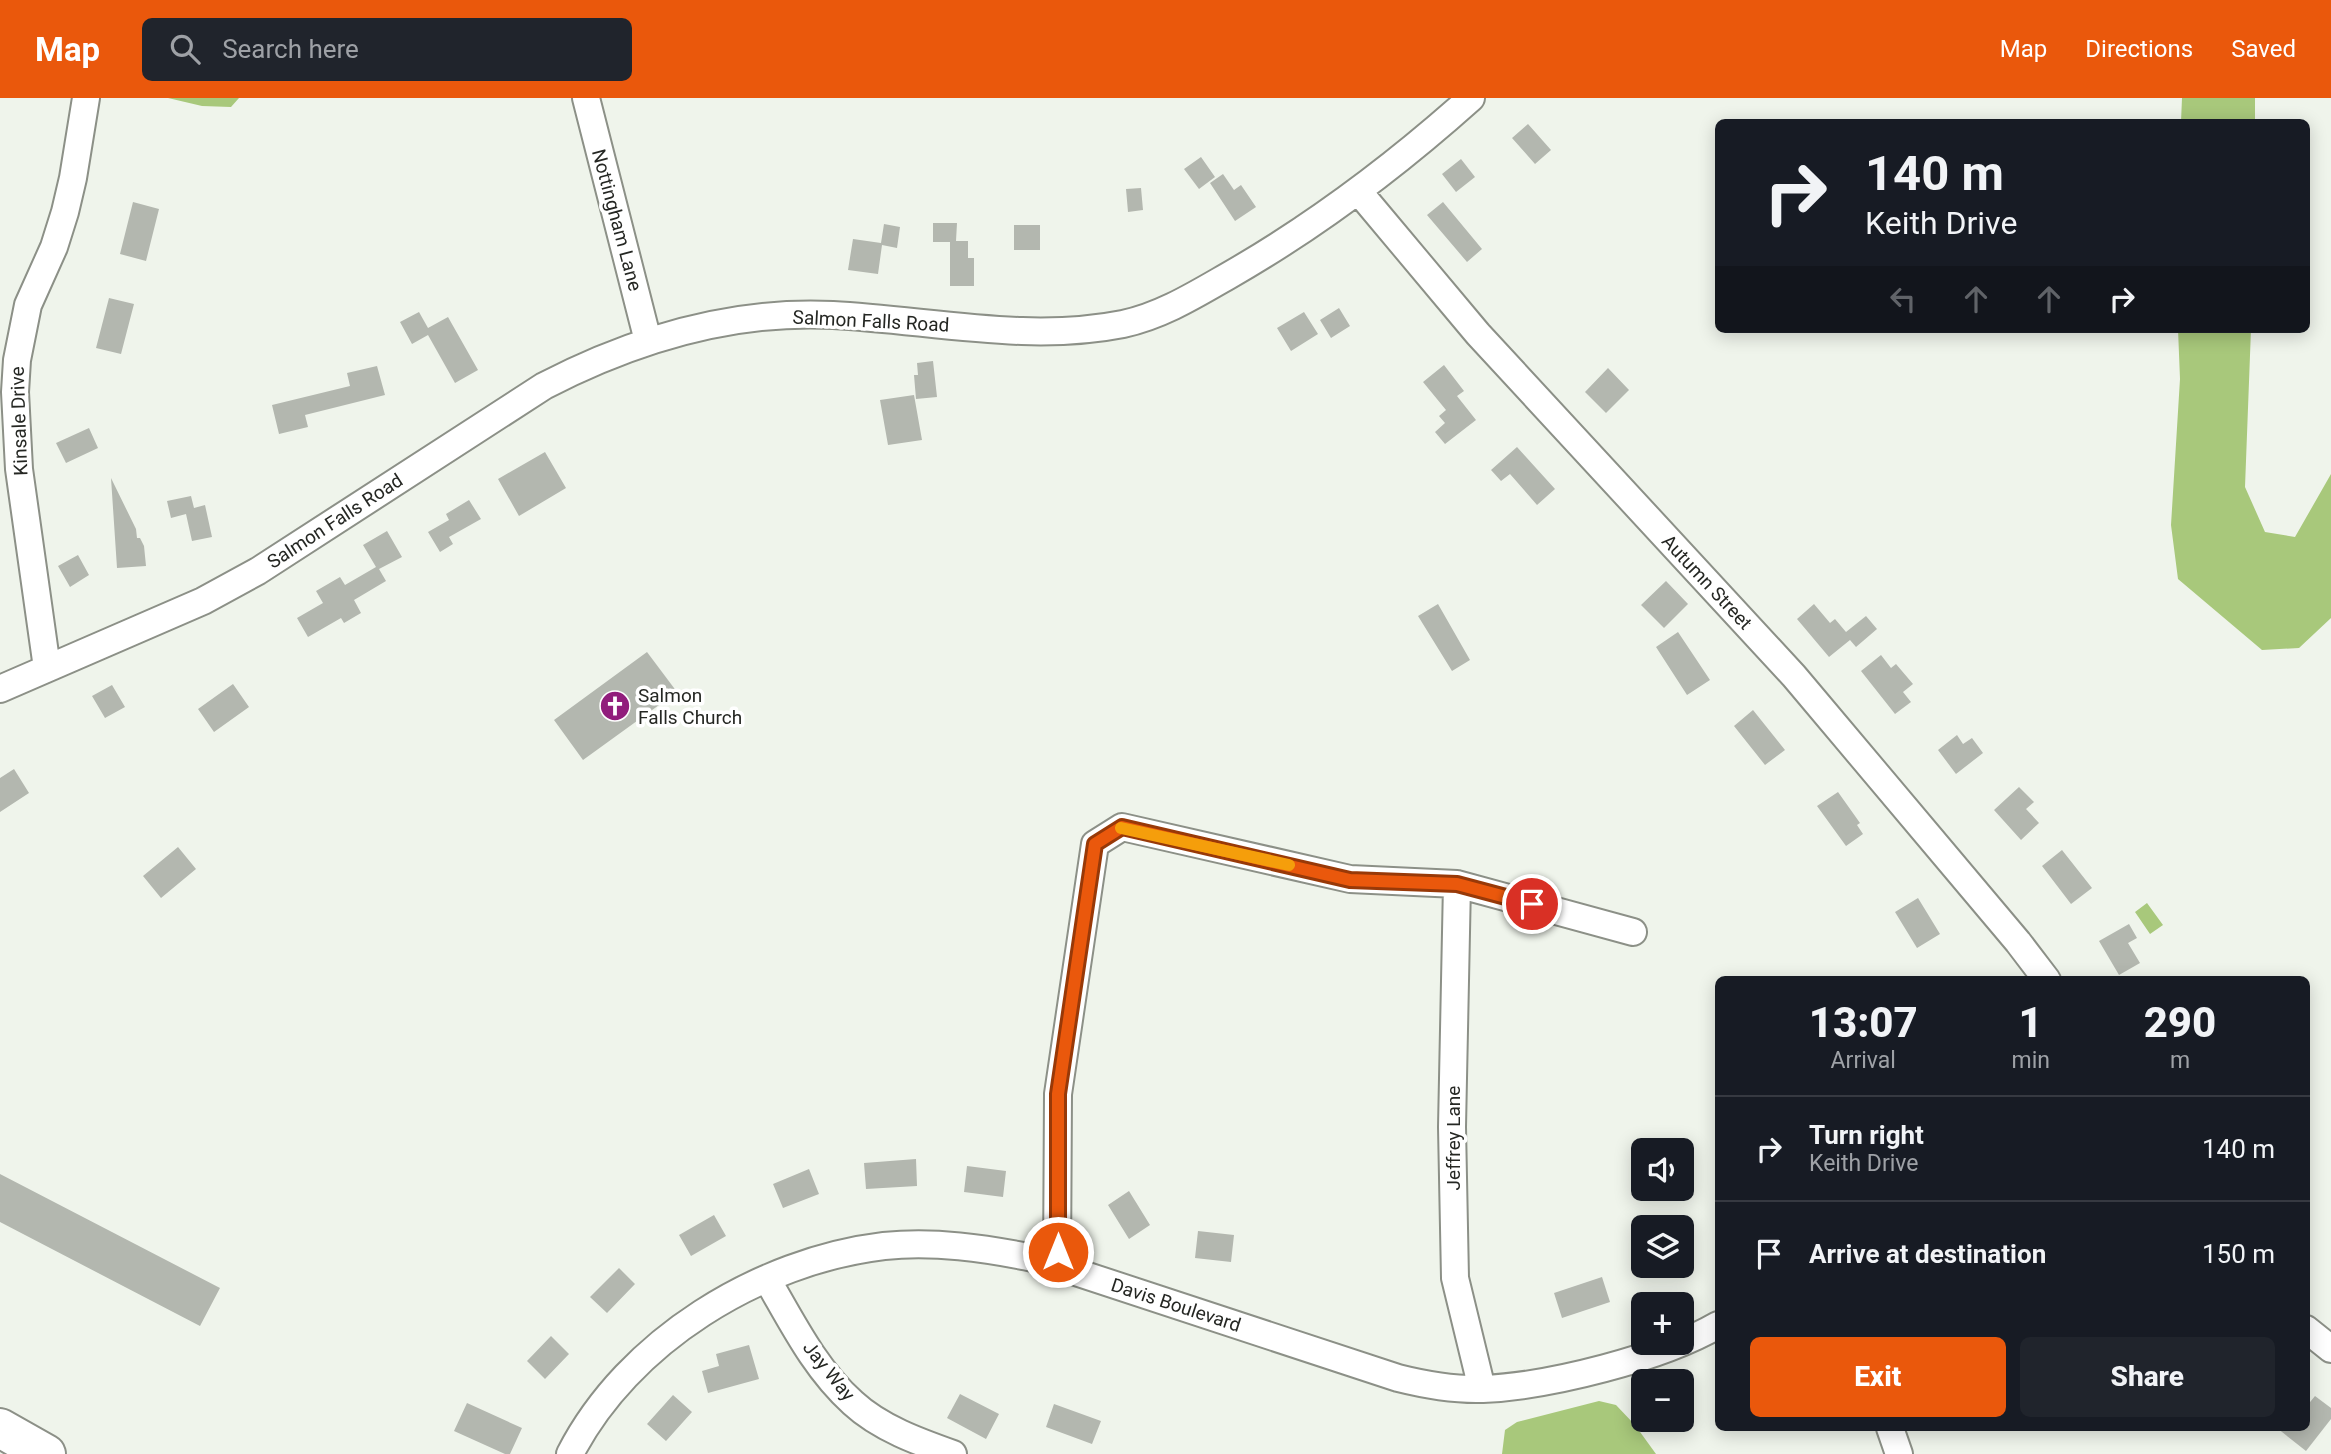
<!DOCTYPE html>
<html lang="en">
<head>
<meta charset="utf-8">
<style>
  body { margin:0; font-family:Roboto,sans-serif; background:#20242c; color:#f1f3f6; height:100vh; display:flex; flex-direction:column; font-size:26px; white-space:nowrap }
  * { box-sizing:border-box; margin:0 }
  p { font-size:23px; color:#9ea1a6 }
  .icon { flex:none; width:38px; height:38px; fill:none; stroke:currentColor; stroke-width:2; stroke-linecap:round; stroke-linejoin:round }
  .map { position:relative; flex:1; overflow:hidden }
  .panel { position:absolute; left:1715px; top:878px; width:595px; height:455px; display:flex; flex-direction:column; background:#171b24; border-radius:10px; box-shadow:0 4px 18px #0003 }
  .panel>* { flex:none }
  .guide { position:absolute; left:1715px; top:21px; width:595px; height:214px; border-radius:10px; box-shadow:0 4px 18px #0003; background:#171b24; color:#f1f3f6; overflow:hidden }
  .tools { position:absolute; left:1631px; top:1040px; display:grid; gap:14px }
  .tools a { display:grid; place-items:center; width:63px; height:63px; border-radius:10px; background:#171b24; box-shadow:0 4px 18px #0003; font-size:35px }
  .pin { position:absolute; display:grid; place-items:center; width:60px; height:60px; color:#fff; margin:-30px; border:4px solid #fff; border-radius:50%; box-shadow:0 2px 7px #0007 }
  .me { position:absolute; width:77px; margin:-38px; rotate:0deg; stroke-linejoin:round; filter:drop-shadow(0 0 5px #0008) }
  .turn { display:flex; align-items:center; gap:24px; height:147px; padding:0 35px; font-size:32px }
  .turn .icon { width:91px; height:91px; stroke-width:2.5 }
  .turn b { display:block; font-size:49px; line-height:60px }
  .lanes { display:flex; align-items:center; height:66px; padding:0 35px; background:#0003; justify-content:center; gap:35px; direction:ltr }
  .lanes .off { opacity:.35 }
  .eta { display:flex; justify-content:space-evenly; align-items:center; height:119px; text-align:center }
  .eta b { font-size:42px; font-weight:800; line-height:49px }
  .primary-button { display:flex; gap:14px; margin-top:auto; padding:14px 35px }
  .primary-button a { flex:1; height:80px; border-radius:10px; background:#ea580c; color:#fff; font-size:28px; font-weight:800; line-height:80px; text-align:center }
  .primary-button a+a { background:#20242c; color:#f1f3f6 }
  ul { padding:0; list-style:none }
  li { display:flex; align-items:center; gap:21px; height:105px; padding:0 35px; border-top:2px solid #363941 }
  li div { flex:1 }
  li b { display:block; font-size:26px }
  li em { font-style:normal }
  header { display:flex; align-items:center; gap:42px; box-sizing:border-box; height:98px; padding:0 35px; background:#ea580c; color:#fff }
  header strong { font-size:33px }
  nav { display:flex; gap:38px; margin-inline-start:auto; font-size:24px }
  .search { width:490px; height:63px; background:#20242c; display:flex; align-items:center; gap:18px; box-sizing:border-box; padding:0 24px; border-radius:10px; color:#9ea1a6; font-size:26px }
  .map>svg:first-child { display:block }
  .water { fill:#a8c87b }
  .building { fill:#b3b7af }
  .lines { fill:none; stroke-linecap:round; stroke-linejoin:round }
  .minor-casing { stroke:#8c9087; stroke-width:30 }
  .highway-casing { stroke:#8c9087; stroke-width:42 }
  .minor { stroke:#fff; stroke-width:26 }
  .highway { stroke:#fff; stroke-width:38 }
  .route-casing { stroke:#983908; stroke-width:18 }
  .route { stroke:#ea580c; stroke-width:12 }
  .slow { stroke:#f59e0b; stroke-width:12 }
  .labels { text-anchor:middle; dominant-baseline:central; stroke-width:7; stroke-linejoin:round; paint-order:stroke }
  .street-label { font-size:19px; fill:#252723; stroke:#fff }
  .poi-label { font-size:19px; fill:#252723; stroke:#fff; text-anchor:start }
</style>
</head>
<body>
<header>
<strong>Map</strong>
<div class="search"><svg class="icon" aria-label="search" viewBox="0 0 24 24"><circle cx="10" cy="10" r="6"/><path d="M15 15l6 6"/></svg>Search here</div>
<nav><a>Map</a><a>Directions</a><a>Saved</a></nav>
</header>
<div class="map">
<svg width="2331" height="1356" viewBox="0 0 2331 1356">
  <rect width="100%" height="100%" fill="#eff4eb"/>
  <path class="water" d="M168,0h71l-8,9 -29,-1z
    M2182,0h73v24h-74z
    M2178,231h73l-6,158 20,45 30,5 36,-63v144l-32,30 -37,2 -84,-71 -7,-54 9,-146z
    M2147,805l16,22 -13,9 -15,-22z
    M1599,1303l17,4 19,20 21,29h-154l3,-24 12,-8z"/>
  <path class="building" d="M1528,26l23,26 -16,14 -23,-26z
    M1201,59l14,20 -16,12 -15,-20z
    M1461,61l14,18 -19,15 -14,-18z
    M1223,76l11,16 7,-5 15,22 -21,14 -25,-38z
    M1141,90l2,22 -15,2 -2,-23z
    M133,104l26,7 -13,52 -26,-7z
    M1443,104l39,47 -15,13 -40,-47z
    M933,125h24l-1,18h12v17h6v28h-24v-44h-17z
    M884,126l16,3 -3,21 -15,-3 -4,29 -30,-4 5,-31 28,4z
    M1014,127h26v25h-26z
    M109,200l25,6 -13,50 -25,-6z
    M1339,210l11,18 -19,12 -11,-18z
    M419,214l9,16 20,-11 30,53 -23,13 -27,-48 -16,9 -12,-22z
    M1304,214l14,22 -27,17 -14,-23z
    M933,263l4,36 -21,2 -2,-24h4l-1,-12z
    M1444,267l20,26 -7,5 19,24 -31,24 -10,-12 10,-9 -6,-7 7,-6 -23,-28z
    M377,268l8,29 -80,20 3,12 -29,7 -7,-29 78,-19 -3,-13z
    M1608,270l21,22 -23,23 -21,-21z
    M914,297l8,45 -34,5 -8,-45z
    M89,330l9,20 -32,15 -10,-20z
    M1517,349l38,42 -18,16 -27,-31 -9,7 -10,-11z
    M545,354l21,36 -47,28 -21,-37z
    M111,380l25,51 1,9h3l4,8 2,20 -29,2z
    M191,398l3,12 11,-3 7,32 -20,4 -6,-27 -15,4 -4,-17z
    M469,402l12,19 -32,18 4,7 -13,8 -12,-20 21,-12 -3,-6z
    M387,433l15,26 -23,12 7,12 -32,19 7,13 -17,10 -3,-5 -33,19 -11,-19 26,-15 -7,-12 24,-14 5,8 31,-18 -13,-22z
    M78,457l11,20 -19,12 -12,-21z
    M1666,483l22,23 -24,24 -23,-23z
    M1438,506l32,56 -18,11 -34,-55z
    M1814,506l16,19 5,-4 11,13 20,-16 11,13 -21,18 -6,-7 -21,17 -32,-38z
    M1678,534l32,48 -23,15 -31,-48z
    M647,554l30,40 -94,68 -29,-40z
    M1881,557l10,13 5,-4 17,20 -10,8 8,10 -16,12 -34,-43z
    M233,586l16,23 -35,25 -16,-23z
    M112,587l13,22 -20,11 -13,-22z
    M1753,612l32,40 -20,15 -31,-39z
    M1957,637l6,9 9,-6 11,15 -27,21 -18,-24z
    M14,671l15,24 -29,19v-34z
    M2019,689l15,15 -8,7 13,14 -18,17 -27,-30z
    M1838,694l22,31 -3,2 6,9 -17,12 -29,-40z
    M178,749l18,22 -35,29 -18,-22z
    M2062,752l30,38 -21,16 -29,-38z
    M1918,800l22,36 -23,14 -22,-36z
    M2129,826l8,14 -9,5 12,20 -21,12 -20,-34z
    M916,1061l1,27 -51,3 -2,-26z
    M967,1068l39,5 -3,26 -39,-5z
    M809,1071l10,25 -36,14 -10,-24z
    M0,1076l220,114 -20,38 -200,-104z
    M1129,1093l21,34 -21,14 -21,-34z
    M714,1117l12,21 -35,20 -12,-21z
    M1198,1133l36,4 -3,27 -36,-4z
    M619,1170l16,16 -28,29 -17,-16z
    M1602,1179l8,25 -48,16 -8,-25z
    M551,1238l18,18 -24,25 -18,-18z
    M749,1247l10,34 -51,14 -6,-22 17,-5 -3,-12z
    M960,1296l39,20 -13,25 -39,-21z
    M673,1297l19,17 -26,29 -19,-17z
    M2315,1298l16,12v11l-25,32 -29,-23h29v-21z
    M467,1305l55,25 -12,26h-5l-51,-23z
    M1054,1306l47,17 -9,23 -46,-17z"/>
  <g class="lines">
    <g class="minor-casing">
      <path id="minor" d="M586,0l62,243
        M1359,94l119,142 316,342 224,266 29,38
        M47,570l-28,-199 -4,-77 2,-32 11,-55 26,-58 11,-35 8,-34 13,-80
        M0,591l203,-88 55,-30 286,-185c89,-46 188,-76 289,-71 96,5 195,28 290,9 38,-8 72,-29 105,-48 89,-51 167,-110 243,-178
        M1457,786l-5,243 3,151 27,111
        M1057,1168l1,-172 37,-250 27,-17 228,52 107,5 176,48
        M767,1181c25,43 48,90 86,124 27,25 66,39 100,51
        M2306,1231l25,20
        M1890,1330l9,26
        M570,1356c58,-113 189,-193 314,-208 51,-5 100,2 149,12l365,120c28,7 56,12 85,11 67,-3 178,-31 235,-64"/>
    </g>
    <g class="highway-casing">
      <path id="highway" d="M0,1330l46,26"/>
    </g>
    <use href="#minor" class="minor"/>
    <use href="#highway" class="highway"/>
  </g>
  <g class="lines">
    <g class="route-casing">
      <path id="route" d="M1058,1154v-158l37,-250 27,-17 228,53 107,4 75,20"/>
    </g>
    <use href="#route" class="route"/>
    <path class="slow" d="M1121,730l168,37"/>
  </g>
  <defs>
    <g id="church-disc" transform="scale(1.575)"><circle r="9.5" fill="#911d7c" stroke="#fff"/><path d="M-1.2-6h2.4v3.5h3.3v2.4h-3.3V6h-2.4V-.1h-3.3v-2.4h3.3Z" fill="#fff"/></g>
  </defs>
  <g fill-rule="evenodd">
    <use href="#church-disc" x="615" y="608"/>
  </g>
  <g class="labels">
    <g class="street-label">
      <text transform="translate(617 122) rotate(75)">Nottingham Lane</text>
      <text transform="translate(871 223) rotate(3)">Salmon Falls Road</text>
      <text transform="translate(19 323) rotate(-92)">Kinsale Drive</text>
      <text transform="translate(335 423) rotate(-33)">Salmon Falls Road</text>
      <text transform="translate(1707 484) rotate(47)">Autumn Street</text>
      <text transform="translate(1453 1040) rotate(-90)">Jeffrey Lane</text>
      <text transform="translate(1176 1207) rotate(18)">Davis Boulevard</text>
      <text transform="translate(829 1273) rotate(51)">Jay Way</text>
    </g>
    <g class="poi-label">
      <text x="638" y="597">Salmon<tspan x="638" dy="22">Falls Church</tspan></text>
    </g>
  </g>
</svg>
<div class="tools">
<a><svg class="icon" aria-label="sound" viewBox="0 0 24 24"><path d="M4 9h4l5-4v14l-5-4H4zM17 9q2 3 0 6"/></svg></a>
<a><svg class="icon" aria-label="layers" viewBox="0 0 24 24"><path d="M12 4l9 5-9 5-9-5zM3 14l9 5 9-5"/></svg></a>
<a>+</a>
<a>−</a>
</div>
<div class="pin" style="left:1532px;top:806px;background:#d93025"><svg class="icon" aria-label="arrive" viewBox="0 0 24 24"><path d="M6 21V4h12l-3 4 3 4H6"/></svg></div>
<svg class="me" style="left:1058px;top:1154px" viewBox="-20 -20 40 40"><circle r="17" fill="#ea580c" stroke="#fff" stroke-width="3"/><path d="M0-11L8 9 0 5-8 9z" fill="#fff"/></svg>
<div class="guide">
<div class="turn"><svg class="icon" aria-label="right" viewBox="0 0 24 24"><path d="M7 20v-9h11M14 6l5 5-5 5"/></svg><div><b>140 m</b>Keith Drive</div></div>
<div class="lanes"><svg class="icon off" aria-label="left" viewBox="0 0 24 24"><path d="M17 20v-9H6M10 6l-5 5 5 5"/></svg><svg class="icon off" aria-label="ahead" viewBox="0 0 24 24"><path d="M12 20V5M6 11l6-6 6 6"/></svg><svg class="icon off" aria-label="ahead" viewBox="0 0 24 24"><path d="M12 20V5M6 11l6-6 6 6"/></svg><svg class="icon" aria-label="right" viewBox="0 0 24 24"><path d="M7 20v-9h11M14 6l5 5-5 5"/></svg></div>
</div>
<section class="panel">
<div class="eta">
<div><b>13:07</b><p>Arrival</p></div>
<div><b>1</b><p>min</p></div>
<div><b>290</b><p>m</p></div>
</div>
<ul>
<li><svg class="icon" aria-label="right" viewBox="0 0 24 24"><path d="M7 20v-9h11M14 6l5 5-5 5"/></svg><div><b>Turn right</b><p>Keith Drive</p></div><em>140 m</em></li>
<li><svg class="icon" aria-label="arrive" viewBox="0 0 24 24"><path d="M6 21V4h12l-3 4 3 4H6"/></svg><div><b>Arrive at destination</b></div><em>150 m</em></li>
</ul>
<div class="primary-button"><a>Exit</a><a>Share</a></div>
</section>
</div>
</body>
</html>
